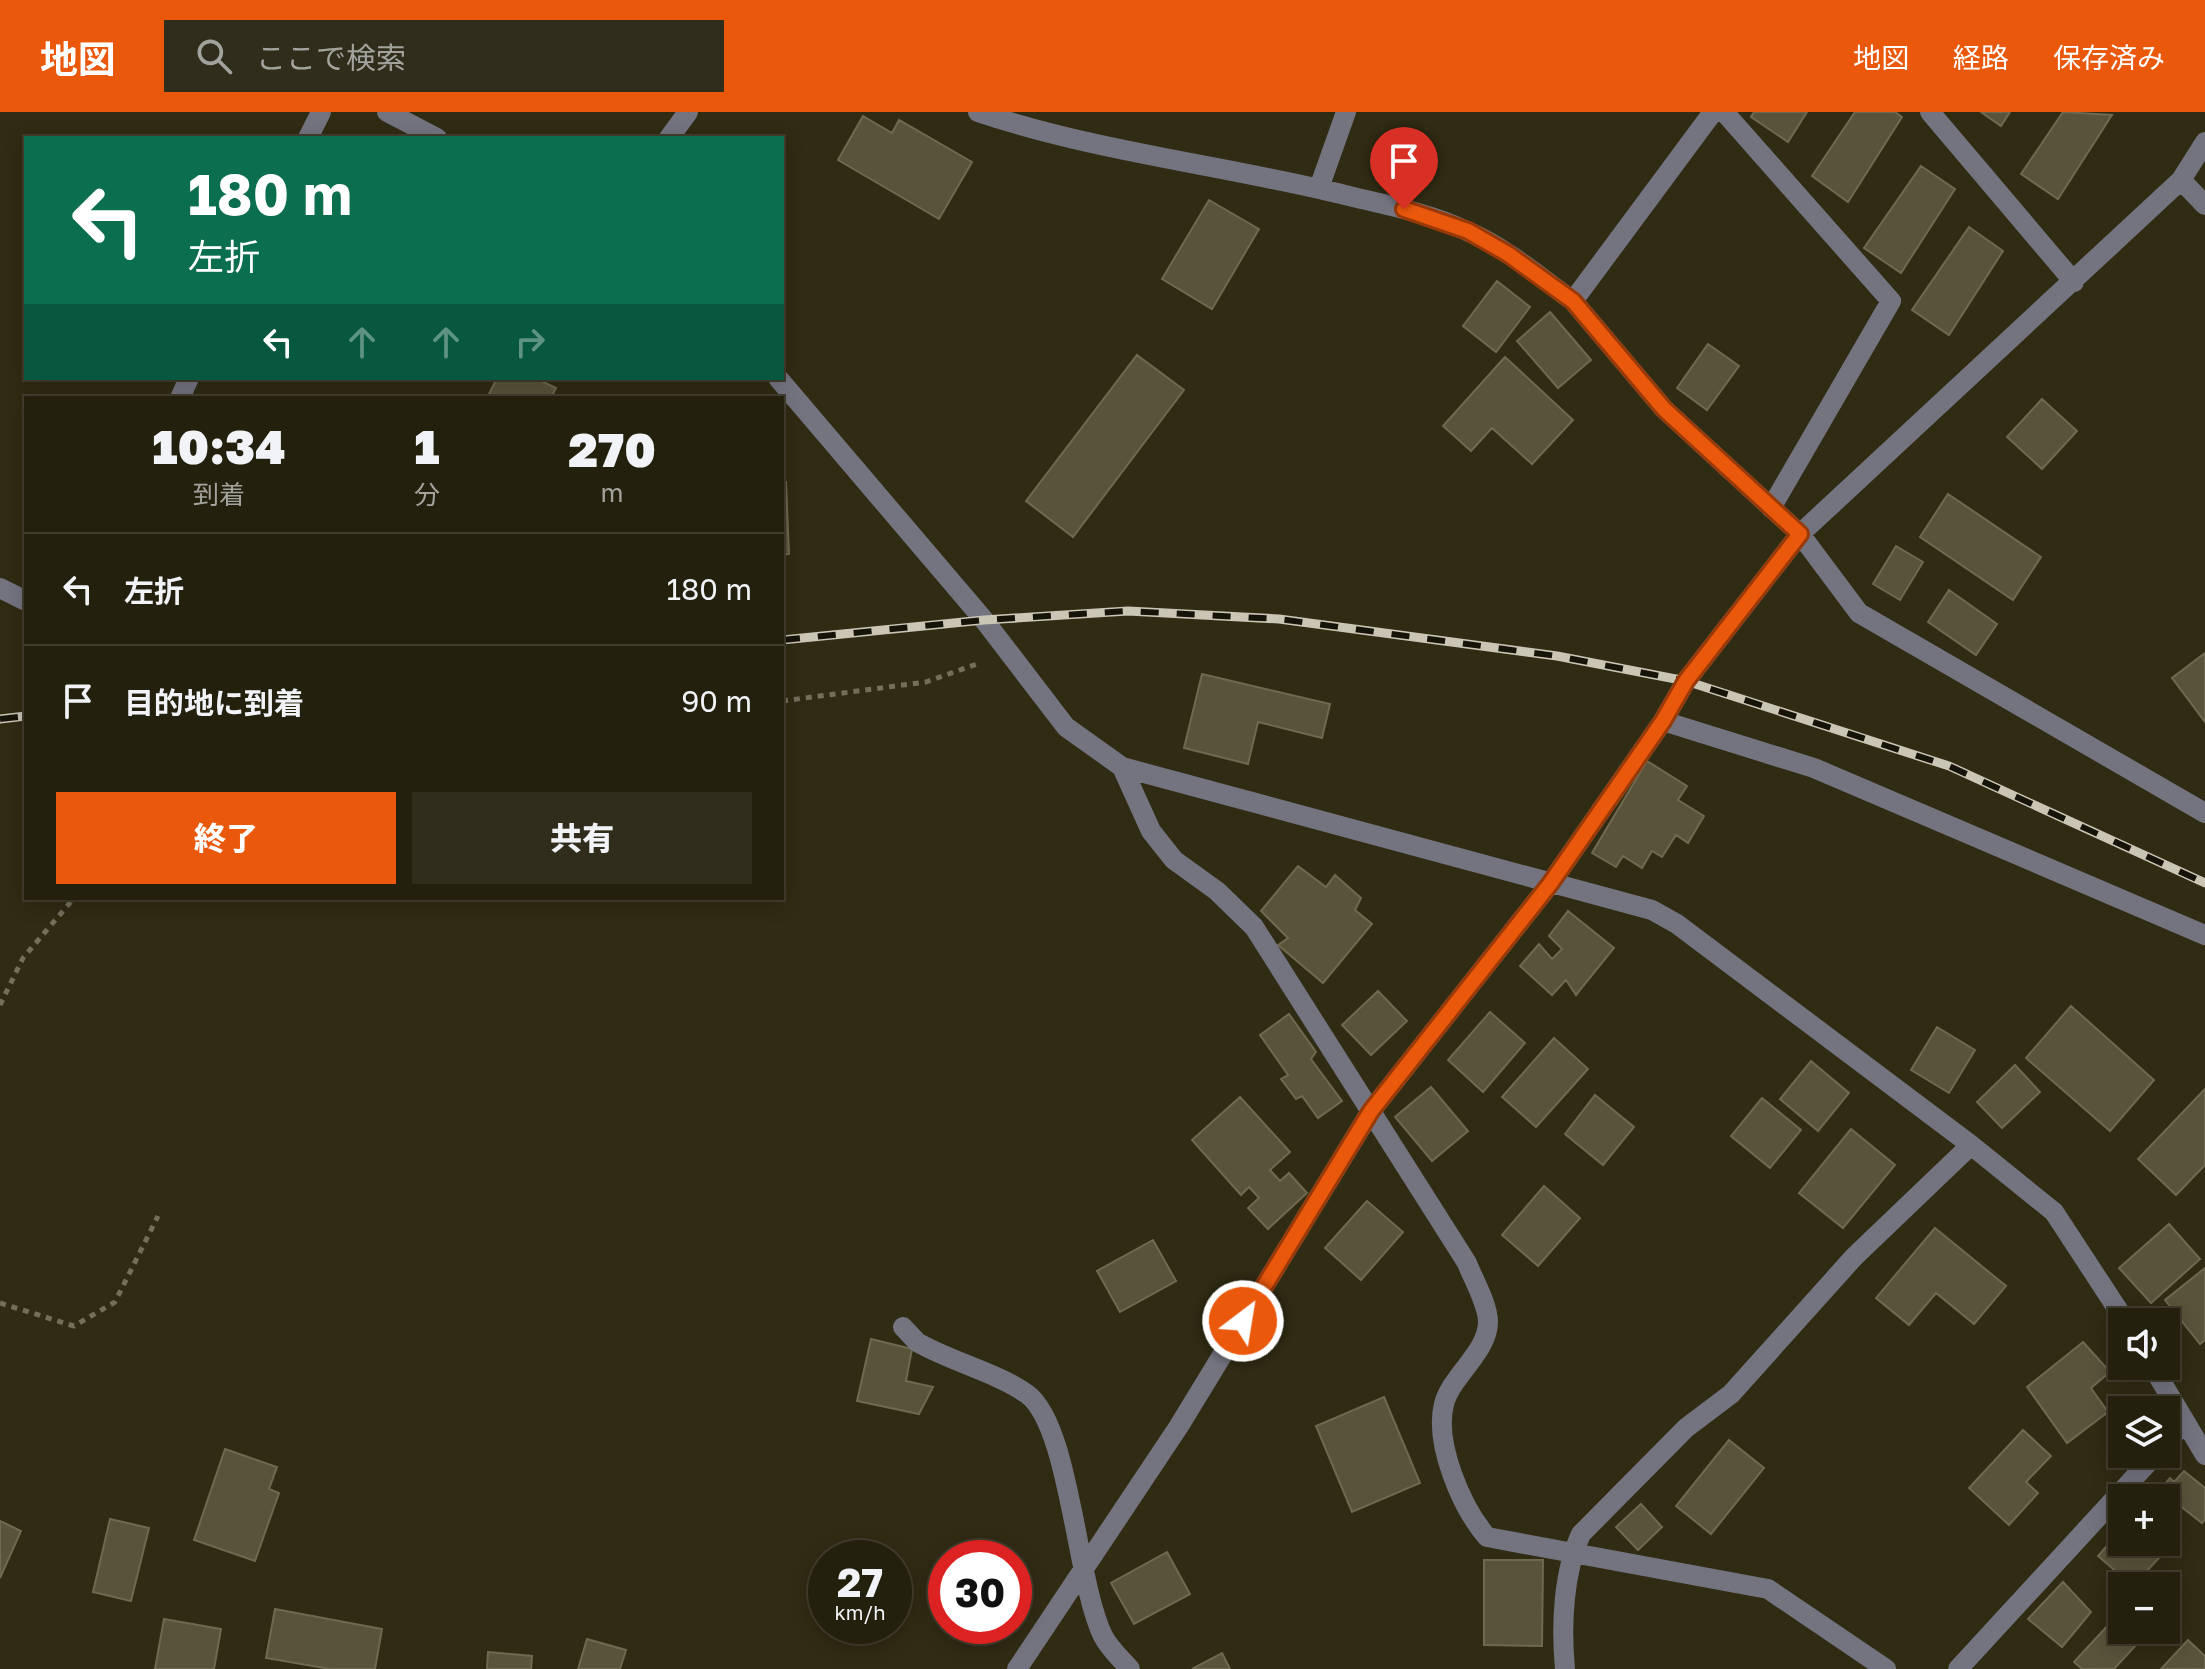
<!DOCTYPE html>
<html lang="ja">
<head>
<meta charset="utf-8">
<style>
  body { margin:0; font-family:"Golos Text","Noto Sans JP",sans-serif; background:#302d1c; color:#f1f3f6; height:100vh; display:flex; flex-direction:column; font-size:30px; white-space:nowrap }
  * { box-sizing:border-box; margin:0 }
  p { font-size:26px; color:#a3a39e }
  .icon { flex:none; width:44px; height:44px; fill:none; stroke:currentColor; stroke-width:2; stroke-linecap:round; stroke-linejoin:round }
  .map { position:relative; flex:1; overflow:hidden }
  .drawer { position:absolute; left:24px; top:284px; width:760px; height:504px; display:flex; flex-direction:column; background:#24200e; border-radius:0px; box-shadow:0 4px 20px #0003,0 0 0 2px #413e2e }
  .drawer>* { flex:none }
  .top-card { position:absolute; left:24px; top:24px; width:760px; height:244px; border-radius:0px; box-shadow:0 4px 20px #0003,0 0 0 2px #413e2e; background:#0b6e4f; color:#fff; overflow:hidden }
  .buttons { position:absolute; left:2108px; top:1196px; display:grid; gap:16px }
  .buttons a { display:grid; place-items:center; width:72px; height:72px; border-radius:0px; background:#24200e; box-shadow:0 4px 20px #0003,0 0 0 2px #413e2e; font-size:40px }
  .speed { position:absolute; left:808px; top:1428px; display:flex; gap:16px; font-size:40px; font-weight:700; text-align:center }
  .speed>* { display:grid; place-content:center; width:104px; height:104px; border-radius:50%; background:#24200e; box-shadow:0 4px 20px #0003,0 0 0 2px #413e2e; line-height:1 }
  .speed small { font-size:20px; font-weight:400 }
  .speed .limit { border:12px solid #d22; background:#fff; color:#111 }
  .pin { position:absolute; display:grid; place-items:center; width:68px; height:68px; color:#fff; margin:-82px -34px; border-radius:50% 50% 50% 0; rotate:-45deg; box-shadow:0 0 8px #0007 }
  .pin .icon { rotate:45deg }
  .me { position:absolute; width:88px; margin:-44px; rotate:31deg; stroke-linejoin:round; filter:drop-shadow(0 0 6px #0008) }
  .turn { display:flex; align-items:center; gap:28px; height:168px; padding:0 32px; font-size:36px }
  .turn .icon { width:104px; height:104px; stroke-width:2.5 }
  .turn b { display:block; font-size:56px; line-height:68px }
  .lanes { display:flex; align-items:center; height:76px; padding:0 32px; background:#0003; justify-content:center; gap:40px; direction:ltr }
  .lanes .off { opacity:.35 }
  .eta { display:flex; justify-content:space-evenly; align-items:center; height:136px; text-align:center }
  .eta b { font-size:48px; font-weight:800; line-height:56px }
  .button { display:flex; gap:16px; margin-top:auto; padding:16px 32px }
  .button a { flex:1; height:92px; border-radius:0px; background:#ea580c; color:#fff; font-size:32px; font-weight:800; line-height:92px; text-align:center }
  .button a+a { background:#302d1c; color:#f1f3f6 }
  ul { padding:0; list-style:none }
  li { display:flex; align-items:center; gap:24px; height:112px; padding:0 32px; border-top:2px solid #413e2e }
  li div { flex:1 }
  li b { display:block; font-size:30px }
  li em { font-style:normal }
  header { display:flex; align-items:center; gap:48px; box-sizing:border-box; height:112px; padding:0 40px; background:#ea580c; color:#fff }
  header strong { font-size:38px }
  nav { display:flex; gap:44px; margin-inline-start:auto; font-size:28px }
  .search { width:560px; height:72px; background:#302d1c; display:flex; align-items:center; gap:20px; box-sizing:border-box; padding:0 28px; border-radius:0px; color:#a3a39e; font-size:30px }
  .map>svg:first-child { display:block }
  .building { fill:#59533a; stroke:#6f694f; stroke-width:2 }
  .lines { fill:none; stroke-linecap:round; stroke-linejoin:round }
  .path { stroke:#736f5a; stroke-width:5; stroke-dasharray:6 6; stroke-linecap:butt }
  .minor { stroke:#737480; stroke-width:20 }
  .rail-casing { stroke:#cac6b6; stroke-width:9 }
  .rail { stroke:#161309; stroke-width:6; stroke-dasharray:18; stroke-linecap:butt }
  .route-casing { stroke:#983908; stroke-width:20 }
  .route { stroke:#ea580c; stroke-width:14 }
</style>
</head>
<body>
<header>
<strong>地図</strong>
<div class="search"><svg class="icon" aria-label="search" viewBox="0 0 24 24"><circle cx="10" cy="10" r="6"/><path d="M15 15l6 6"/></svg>ここで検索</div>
<nav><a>地図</a><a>経路</a><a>保存済み</a></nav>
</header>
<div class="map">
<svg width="2205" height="1557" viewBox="0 0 2205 1557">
  <rect width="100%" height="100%" fill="#302b13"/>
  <path class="building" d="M1754,0h53l-19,30 -37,-25z
    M1855,0h40l7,5 -54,85 -36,-26z
    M1981,0h29l-9,14z
    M2063,0l49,3 -54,84 -37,-25z
    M863,4l29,17 7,-13 73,42 -33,57 -101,-59z
    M1921,54l34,23 -54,84 -37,-25z
    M1209,88l50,29 -47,80 -50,-30z
    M1969,115l34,24 -54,84 -37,-25z
    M1497,169l33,26 -34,45 -33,-26z
    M1550,200l41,48 -33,28 -41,-47z
    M1708,232l31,22 -32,44 -30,-22z
    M1137,243l47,35 -111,147 -47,-36z
    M1505,245l68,63 -41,44 -40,-36 -21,23 -28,-25z
    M497,266h38l21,10 -5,10h-64z
    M2042,287l35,32 -35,38 -35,-32z
    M782,370h4l3,72 -7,1z
    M1948,382l93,63 -28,43 -93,-63z
    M1896,434l27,16 -23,38 -27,-16z
    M1949,478l48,34 -21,31 -48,-33z
    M2205,541v69l-33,-44z
    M1202,562l128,30 -8,34 -64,-16 -10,42 -64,-16z
    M1647,649l40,25 -9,14 26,16 -16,27 -12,-8 -14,22 -10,-6 -10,17 -19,-12 -7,11 -24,-14z
    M1298,754l28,21 9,-12 26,23 -6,12 17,14 -49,59 -45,-38 10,-7 -27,-27z
    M1568,799l46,37 -38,47 -10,-15 -14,15 -32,-29 19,-22 13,15 10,-10 -13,-13z
    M1378,879l29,30 -36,34 -29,-30z
    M2071,894l83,74 -44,51 -84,-73z
    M1490,900l35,31 -42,49 -35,-32z
    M1289,902l27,38 -5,7 31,42 -24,17 -16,-22 -6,3 -15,-20 7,-4 -28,-40z
    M1937,915l38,23 -26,43 -38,-23z
    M1554,926l34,31 -52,58 -34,-30z
    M1811,949l38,32 -31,38 -38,-32z
    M2015,953l25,27 -38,36 -25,-26z
    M1431,975l37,44 -36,30 -37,-44z
    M2205,977v76l-29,30 -38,-36z
    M1595,983l39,32 -31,38 -38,-31z
    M1240,985l50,55 -20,18 10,11 9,-8 18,20 -39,36 -20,-21 11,-10 -10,-11 -8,8 -49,-55z
    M1762,986l39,32 -31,38 -39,-32z
    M1851,1017l44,36 -52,63 -44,-35z
    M1544,1074l36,32 -42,48 -36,-31z
    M1367,1089l36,31 -42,48 -36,-32z
    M2169,1112l31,35 -49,44 -32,-35z
    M1935,1116l71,58 -32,38 -38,-31 -27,32 -33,-27z
    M1153,1128l23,41 -56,31 -23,-41z
    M2205,1156v72l-5,4 -35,-44z
    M871,1227l41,10 -6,32 27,6 -14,27 -62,-13z
    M2083,1230l27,30 -19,16 17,24 -41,31 -40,-56z
    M1384,1285l36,86 -68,29 -36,-86z
    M2023,1318l28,26 -25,26 12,11 -29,32 -40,-37z
    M1729,1328l35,28 -53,66 -35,-28z
    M225,1337l52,18 -8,22 10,4 -24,68 -61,-21z
    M2184,1359l21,17v31l-3,4 -42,-33 10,-12 4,4z
    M1641,1392l21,23 -24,23 -22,-23z
    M110,1407l39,9 -18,73 -38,-9z
    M0,1409l21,10 -21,47z
    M2166,1410l14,13 -47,51 -35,-30 24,-27v13h44z
    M1167,1440l23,42 -56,30 -23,-41z
    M1484,1448h59l-1,86 -58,-1z
    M2063,1470l28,30 -29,35 -34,-28z
    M275,1497l107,20 -7,40h-45l-64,-11z
    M164,1507l57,10 -7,40h-59z
    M2111,1510l25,23 -22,24h-32l-8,-7z
    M587,1527l39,11 -6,19h-42z
    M2188,1528l17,16v13h-44z
    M488,1540l44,4 -1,13h-44z
    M1222,1541l8,16h-38z"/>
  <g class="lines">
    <path class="path" d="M782,589l144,-19 54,-19
      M0,893l23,-47 51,-60
      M0,1191l74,23 41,-24 43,-86"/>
    <path class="minor" d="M387,0l50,26
      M978,0c119,40 245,53 367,83 41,10 84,18 122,36 39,17 73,46 106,70
      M1713,0l-140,189 91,108 136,125 59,79 346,200
      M1724,0l167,189 -120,207
      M1930,0l144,170
      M308,26l13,-26
      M669,26l19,-26
      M2181,68l24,25
      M1319,76l27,-76
      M778,266l206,242 82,107 56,40 530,143 25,14 294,221 83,67 72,110
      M180,286l9,-20
      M0,476l26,13
      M1663,609l151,47 391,167
      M1122,655l29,64 23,29 43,31 37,36 213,336c6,16 21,41 21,59 0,30 -37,54 -44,82 -10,40 18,104 43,133l281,52 118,80
      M903,1215l14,15c32,19 81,31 110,52 43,31 49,187 76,242 6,12 18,23 27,33
      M2152,1254l53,89
      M2166,1331l19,-21
      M1017,1557l162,-243 192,-315 179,-227 113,-163 23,-40 114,-147 381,-354 24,-38
      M1565,1557c-4,-43 -2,-96 16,-135l105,-106 45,-34 123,-137 117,-112
      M1958,1557l198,-215"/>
    <g class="rail-casing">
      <path id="rail" d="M782,528l202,-20 144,-9 151,8 278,37 129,25 263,85 256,117
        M0,607l26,-3"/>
    </g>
    <use href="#rail" class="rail"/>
  </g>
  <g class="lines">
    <g class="route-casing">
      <path id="route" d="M1243,1209l128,-210 179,-227 113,-163 23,-40 114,-147 -136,-125 -91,-108 -65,-47 -40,-23 -64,-22"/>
    </g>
    <use href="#route" class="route"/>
  </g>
</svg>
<div class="buttons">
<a><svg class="icon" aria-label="sound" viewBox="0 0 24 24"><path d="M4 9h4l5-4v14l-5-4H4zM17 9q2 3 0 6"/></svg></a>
<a><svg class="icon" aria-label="layers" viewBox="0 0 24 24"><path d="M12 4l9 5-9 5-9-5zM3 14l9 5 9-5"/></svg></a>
<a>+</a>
<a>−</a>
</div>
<div class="speed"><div>27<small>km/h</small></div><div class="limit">30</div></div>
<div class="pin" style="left:1404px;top:97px;background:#d93025"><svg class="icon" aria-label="arrive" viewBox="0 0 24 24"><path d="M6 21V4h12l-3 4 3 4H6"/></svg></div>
<svg class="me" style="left:1243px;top:1209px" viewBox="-20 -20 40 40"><circle r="17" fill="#ea580c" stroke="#fff" stroke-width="3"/><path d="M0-11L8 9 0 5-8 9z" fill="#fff"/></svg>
<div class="top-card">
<div class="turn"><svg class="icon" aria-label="left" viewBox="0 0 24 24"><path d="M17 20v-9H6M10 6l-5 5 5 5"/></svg><div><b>180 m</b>左折</div></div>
<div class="lanes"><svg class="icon" aria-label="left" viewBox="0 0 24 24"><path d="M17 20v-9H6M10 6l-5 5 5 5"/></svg><svg class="icon off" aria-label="ahead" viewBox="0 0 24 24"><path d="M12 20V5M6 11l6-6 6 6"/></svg><svg class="icon off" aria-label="ahead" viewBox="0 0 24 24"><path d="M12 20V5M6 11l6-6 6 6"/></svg><svg class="icon off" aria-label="right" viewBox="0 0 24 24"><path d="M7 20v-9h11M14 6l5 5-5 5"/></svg></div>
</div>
<section class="drawer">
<div class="eta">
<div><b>10:34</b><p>到着</p></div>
<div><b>1</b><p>分</p></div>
<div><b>270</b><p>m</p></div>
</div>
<ul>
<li><svg class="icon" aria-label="left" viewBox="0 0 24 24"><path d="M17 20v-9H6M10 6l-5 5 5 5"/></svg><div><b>左折</b></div><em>180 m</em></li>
<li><svg class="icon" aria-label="arrive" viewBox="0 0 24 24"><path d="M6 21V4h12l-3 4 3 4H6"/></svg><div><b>目的地に到着</b></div><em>90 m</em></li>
</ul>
<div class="button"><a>終了</a><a>共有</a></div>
</section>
</div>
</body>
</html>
